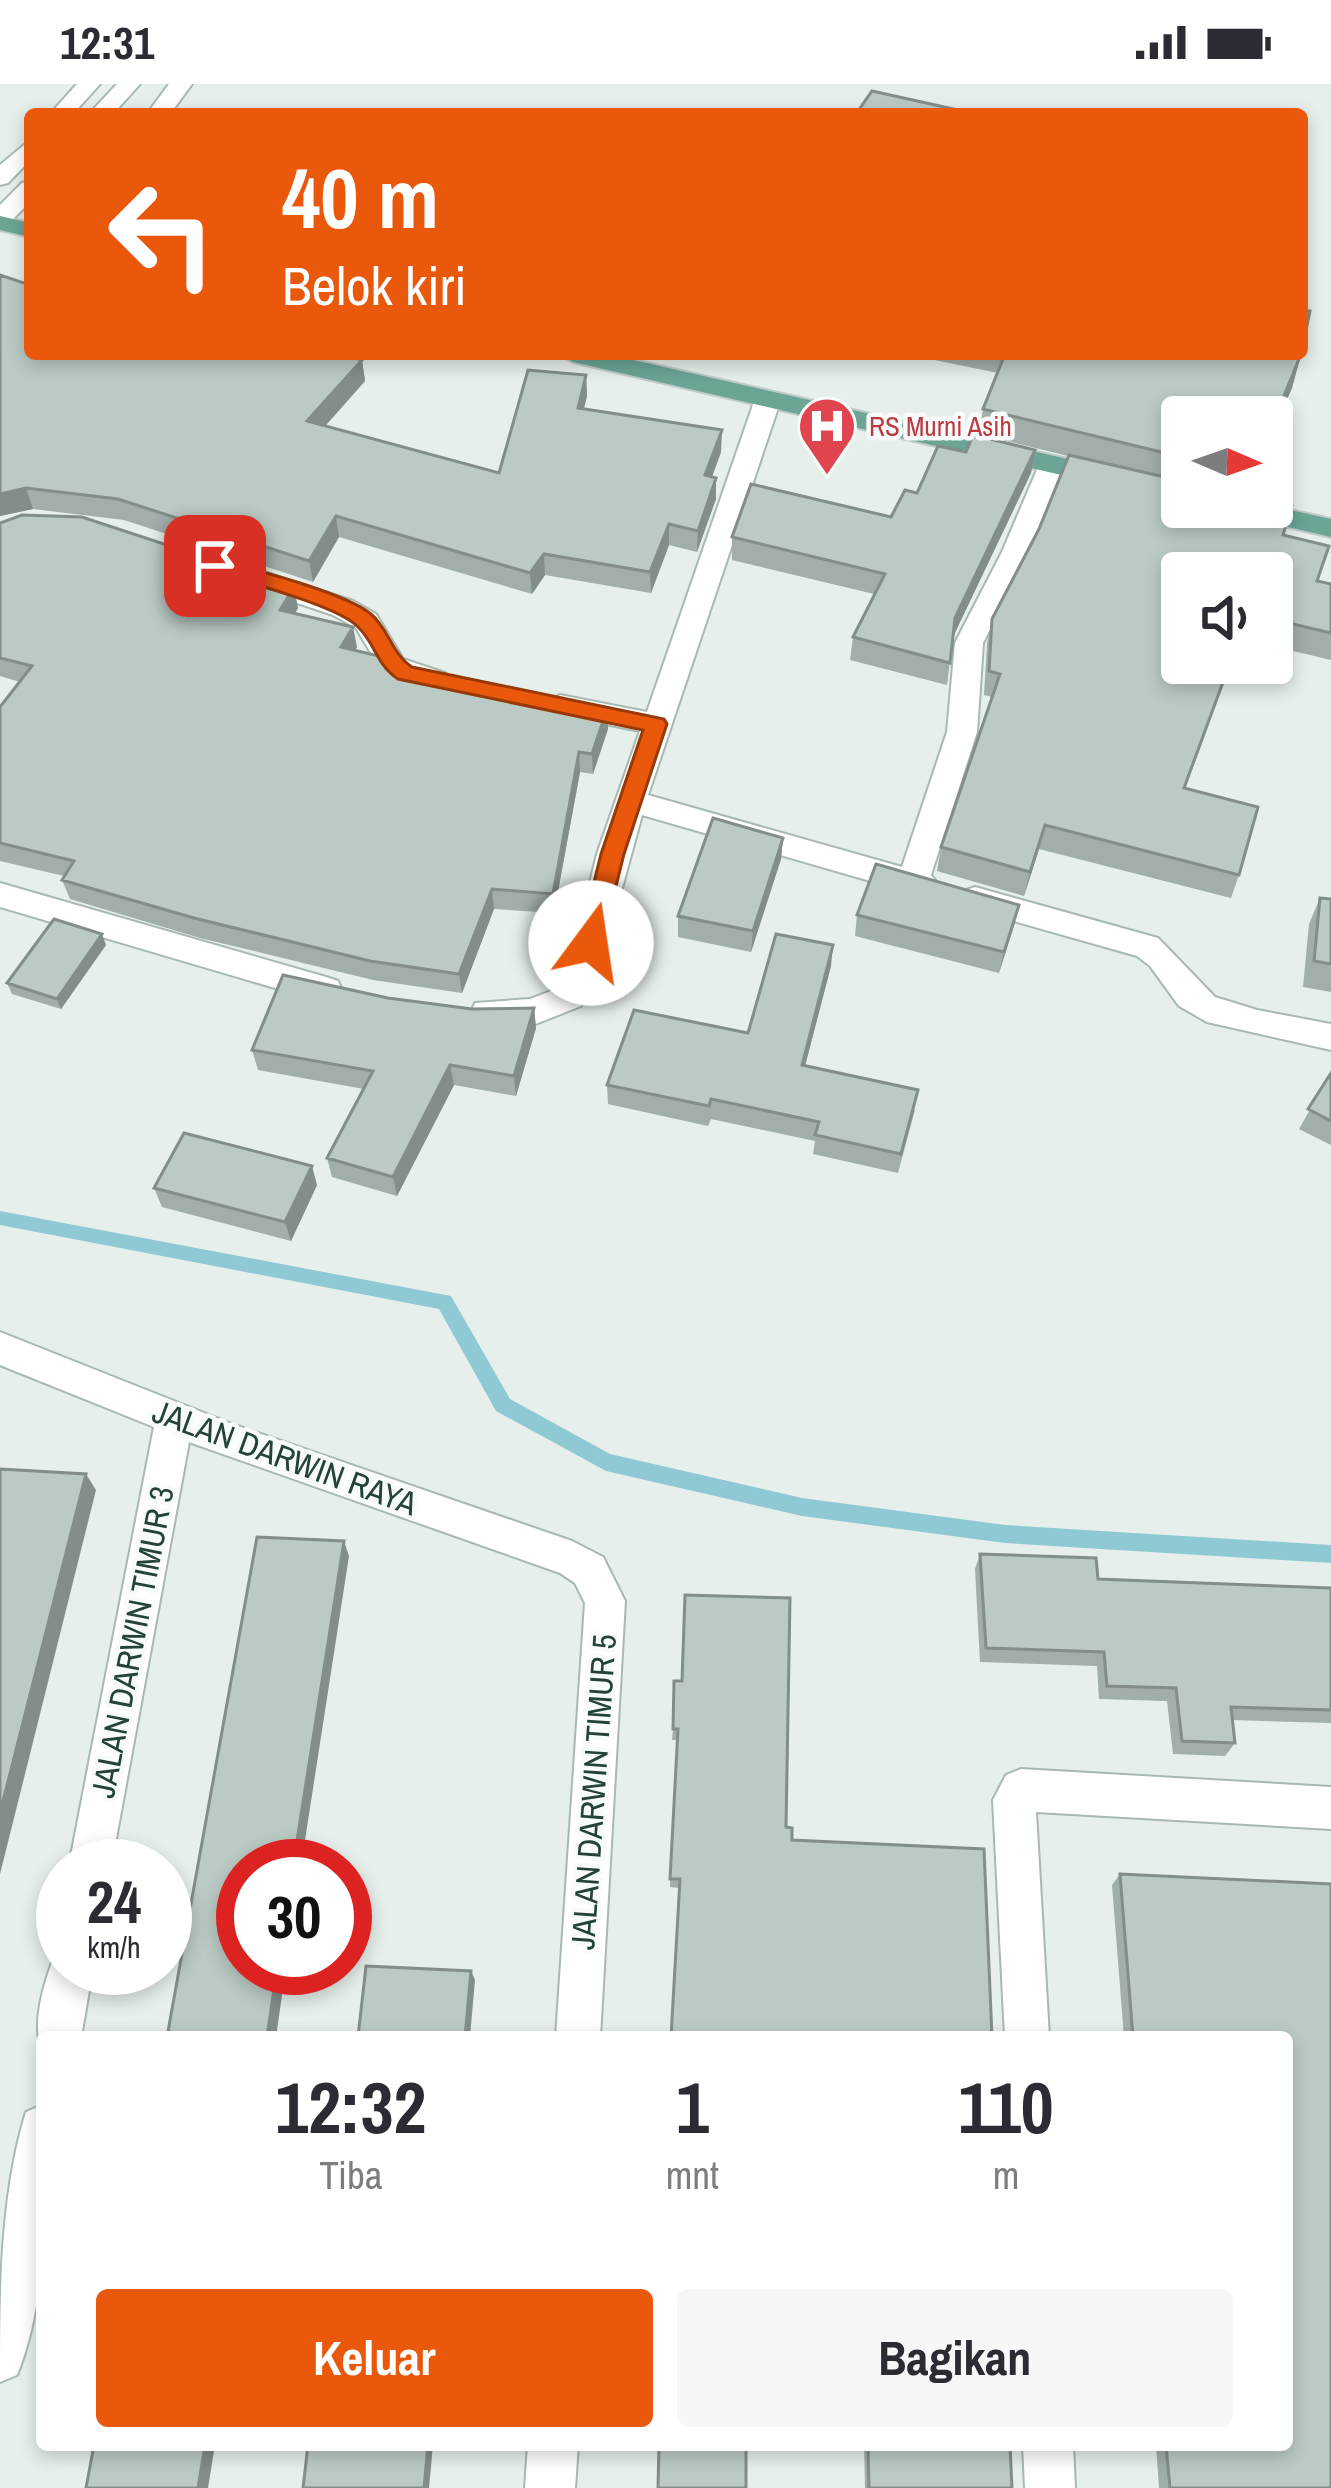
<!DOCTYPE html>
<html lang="id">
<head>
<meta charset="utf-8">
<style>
  body { margin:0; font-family:"Archivo Narrow",sans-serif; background:#f7f7f7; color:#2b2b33; height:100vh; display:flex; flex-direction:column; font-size:45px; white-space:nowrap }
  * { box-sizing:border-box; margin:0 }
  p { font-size:39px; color:#7c7c81 }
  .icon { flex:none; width:66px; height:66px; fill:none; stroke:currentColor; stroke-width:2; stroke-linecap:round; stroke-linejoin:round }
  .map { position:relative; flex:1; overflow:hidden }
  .drawer { position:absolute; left:36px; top:1947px; width:1257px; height:420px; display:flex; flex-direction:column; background:#fff; border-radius:12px; box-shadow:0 6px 18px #0003 }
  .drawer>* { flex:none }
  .top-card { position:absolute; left:24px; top:24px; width:1284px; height:252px; border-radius:12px; box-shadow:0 6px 18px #0003; background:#ea580c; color:#fff; overflow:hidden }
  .needle { width:78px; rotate:92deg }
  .fabs { position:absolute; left:1161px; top:312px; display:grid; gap:24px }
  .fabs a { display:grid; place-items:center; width:132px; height:132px; border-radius:12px; background:#fff; box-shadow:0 6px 18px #0003; font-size:60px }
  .speed { position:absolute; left:36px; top:1755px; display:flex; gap:24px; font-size:60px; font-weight:700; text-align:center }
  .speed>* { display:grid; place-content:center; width:156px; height:156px; border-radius:50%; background:#fff; box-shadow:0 6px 18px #0003; line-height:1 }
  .speed small { font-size:30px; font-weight:400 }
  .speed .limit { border:18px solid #d22; background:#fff; color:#111 }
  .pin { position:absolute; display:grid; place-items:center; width:102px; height:102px; color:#fff; margin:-51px; border-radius:24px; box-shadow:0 6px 18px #0006 }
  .me { position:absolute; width:132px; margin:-66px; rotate:14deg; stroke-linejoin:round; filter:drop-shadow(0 0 9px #0008) }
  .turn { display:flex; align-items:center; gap:42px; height:252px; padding:0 60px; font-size:54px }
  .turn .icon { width:156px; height:156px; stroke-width:2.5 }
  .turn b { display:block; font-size:84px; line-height:102px }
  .eta { display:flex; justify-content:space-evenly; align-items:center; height:204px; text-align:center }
  .eta b { font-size:72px; font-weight:800; line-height:84px }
  .cta { display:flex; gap:24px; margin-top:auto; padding:24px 60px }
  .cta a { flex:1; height:138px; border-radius:12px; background:#ea580c; color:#fff; font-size:48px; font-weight:800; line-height:138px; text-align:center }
  .cta a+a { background:#f7f7f7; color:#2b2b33 }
  .status { display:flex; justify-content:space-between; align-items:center; height:84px; padding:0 60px; background:#fff; direction:ltr }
  .status svg { height:33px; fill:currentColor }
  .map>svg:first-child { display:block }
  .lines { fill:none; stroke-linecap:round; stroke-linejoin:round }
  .stream { fill:#8ec9d4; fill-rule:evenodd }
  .minor-casing { stroke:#a8b8b2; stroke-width:4 }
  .major-casing { stroke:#c2cac8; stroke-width:4 }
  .minor { fill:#fff; fill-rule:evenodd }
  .major { fill:#6aa596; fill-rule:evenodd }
  .wall { fill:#a1aea9 }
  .shaded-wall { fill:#838d89 }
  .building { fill:#bbcac4; stroke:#838d89; stroke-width:3 }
  .route { fill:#ea580c; stroke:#983908; stroke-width:3 }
  .labels { text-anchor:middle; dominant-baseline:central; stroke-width:9; stroke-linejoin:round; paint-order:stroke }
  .far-health-label { font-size:27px; fill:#be3a42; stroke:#f7fbf9; text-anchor:start }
  .street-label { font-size:33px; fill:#24423a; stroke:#f7fbf9 }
</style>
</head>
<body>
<div class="status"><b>12:31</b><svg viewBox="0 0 49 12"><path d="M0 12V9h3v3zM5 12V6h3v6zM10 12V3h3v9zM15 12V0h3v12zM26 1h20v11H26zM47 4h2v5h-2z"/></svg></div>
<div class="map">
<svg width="1331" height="2404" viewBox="0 0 1331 2404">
  <rect width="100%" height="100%" fill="#e6efeb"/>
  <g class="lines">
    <path class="stream" d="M0,1127l451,85 59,103 100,55 192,44 203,27 326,20v18l-326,-20 -203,-27 -196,-45 -110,-60 -57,-102 -439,-84z"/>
    <g class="minor-casing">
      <path id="minor" d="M77,0h23l-27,30h-23z
        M117,0h23l-27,30h-24z
        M169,0h23l-22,30h-23z
        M30,56v20l-22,23 -8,2v-20z
        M30,97v21l-22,22 -8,2v-21l22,-22z
        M768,307l13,8 -133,396 254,72 45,-135 8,-89 47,-91 37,-87 13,-8 13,8 -35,87 -47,91 -6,89 -46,143 7,9 -5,8 -11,4 -280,-81 -35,128 -26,63 -48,19 -58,-4 -4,-9 4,-9 55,-4 26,-10 19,-46 22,-89 43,-123 -80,-16 -15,-10 15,-10 87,17 108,-313z
        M251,484l102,33 23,13 27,45 42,14 5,7 -15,10 -52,-17 -27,-45 -23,-13 -92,-31 -4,-7 4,-7z
        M0,799l326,94 12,4 4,9 -4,9 -12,4 -326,-96z
        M975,803l183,51 57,59 42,13 74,14v26l-124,-28 -28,-16 -29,-40 -13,-10 -173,-49 -5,-8 5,-8z
        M0,1248l232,92 340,117 31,16 22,44 -25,436h-44l29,-434 -10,-20 -15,-10 -371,-131 -78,424h-42l85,-439 -154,-62z
        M1021,1685l310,18v42l-295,-17 13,225h-44l-12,-237 13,-25z
        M63,1865v19h30l-12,69h-39v13c-11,-26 3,-72 14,-97z
        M42,2021c0,88 9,187 -25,270l-17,7c0,-88 0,-186 26,-270z
        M528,2361h50l-3,43h-50z
        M1023,2361h50l2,43h-50z"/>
    </g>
    <g class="major-casing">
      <path id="major" d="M0,132l30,7v14l-30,-7z
        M560,270h47l575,131v18l-609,-141z
        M1272,422l59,13v18l-103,-24 -4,-6z"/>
    </g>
    <use href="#minor" class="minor"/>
    <use href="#major" class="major"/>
  </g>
  <path class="wall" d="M0,191l30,79 332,6 3,21 -40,45 174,47 87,-98 1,21 -3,13 137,43 -9,25 4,22 -19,53 -28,-7 -18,48 -106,-18 -13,19 -193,-57 -26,45 -189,-62 -91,-11 -33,7z
    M905,270h396l-9,34 -20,45v-16h-90v90l101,28 34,46 14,3v76l-59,-14v-73l-90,90h49l-46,126 54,86 -8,23 -192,-49 -15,47 -87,-25 4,-24 51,-150 -8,-2 3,-51 5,-25 47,-90 29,-73 -89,-22 4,-25 15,-36z
    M1035,366l-4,23 -78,164 -6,48 -97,-25 3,-23 21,-43 -142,-34v-23l159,-20 26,-24 49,-41z
    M0,439l298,85 -3,5 62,34 -2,4 36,14 216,44 1,20 -15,45 -13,-2 -26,141 -60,-4 -32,84 -89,-13 -173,-42 -130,-39 -8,-19 2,-4 -64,-15v-154l20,-25 -20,-6z
    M783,754l-2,21 -30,93 -73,-15v-21z
    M1320,814l11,1v93l-28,-5 6,-63z
    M1019,821l-20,68 -144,-37 2,-21z
    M106,861l-45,64 -49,-15 -5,-11z
    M831,882l-26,100 110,44 -17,63 -85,-19 2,-13 -104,-22 -3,7 -100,-22 -1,-19 141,-52z
    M388,914l84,11 62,-1 2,20 -20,68 -62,-11 -57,111 -65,-19 -5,-19 37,-69 -106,-19 -6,-20z
    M1331,989v72l-32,-16z
    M317,1101l-26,56 -129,-34 -8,-19z
    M980,1470l118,25 233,9v135l-99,-3 3,23 -10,13 -52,-2 -6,-53 -68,-2 -2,-33 -117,-4 -5,-93z
    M682,1597l-3,207 -9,-1 8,-147h-6l1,-11z
    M1120,1790l211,10v604h-172l-3,-43h131v-408h-163l-12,-152z
    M864,2361h146l2,43h-147z"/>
  <path class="shaded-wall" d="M362,276l3,21 -54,61 -4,-21z
    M1299,278l-7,26 -20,45v-8z
    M586,291l1,21 -9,33v-21z
    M722,346l-1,22 -16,44v-21z
    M1035,366l-4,23 -80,168 4,-23z
    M716,394v21l-19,53 1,-21z
    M26,404l7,21 -33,7v-22z
    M336,432l3,21 -26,45 -4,-21z
    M669,440v21l-18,48 -1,-21z
    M544,470l1,21 -13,19 -2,-21z
    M294,503l4,21 -13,23 -5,-21z
    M353,543l4,20 -12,21 -4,-21z
    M607,625l1,20 -15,45 -1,-20z
    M579,668l1,20 -26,141 -1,-19z
    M1045,741l-6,24 -15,47 6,-24z
    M783,754l-2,21 -30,93 2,-21z
    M492,805l2,20 -32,84 -3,-19z
    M1019,821l-5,21 -15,47 5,-21z
    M102,850l4,11 -45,64 -4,-10z
    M833,861l-2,21 -31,119 2,-20z
    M534,924l2,20 -20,68 -2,-20z
    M450,981l4,20 -57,111 -4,-19z
    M312,1082l5,19 -26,56 -6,-19z
    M86,1390l10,16 -96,384v-61z
    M344,1457l5,15 -48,310h-8z
    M277,1884h9l-10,69h-9z
    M471,1887l4,9 -5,57h-5z
    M205,2361h10l-7,43h-10z
    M428,2361h5l-4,43h-5z"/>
  <path class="building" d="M872,7l104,23h-120z
    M0,191l30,10v69h311l21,6 -55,61 192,52 29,-103 58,5 -8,33 144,22 -17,45 11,3 -18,53 -29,-7 -19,48 -106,-18 -14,19 -194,-57 -27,45 -191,-62 -92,-11 -26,6z
    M1302,226l8,1 -8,39z
    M1005,270h296l-29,71v-8h-90v40l-199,-48z
    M973,351l62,15 -80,168 -5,45 -97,-26 32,-63 -153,-37 19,-53 140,33 14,-27 12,3 21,-47 28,6z
    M1069,371l113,26v26h90v-6l20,5 -9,29 46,11 -12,35 14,3v49l-59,-14v-46h-90v90h48l-46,125 74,19 -19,68 -194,-50 -15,47 -89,-25 59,-173 -11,-3 3,-52 47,-90z
    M22,431l60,2 212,70 -14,23 73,17 -12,20 42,10 8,8 216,44 -15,45 -13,-2 -26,142 -61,-5 -33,85 -89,-13 -176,-43 -132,-38 12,-19 -74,-18v-136l32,-41 -32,-8v-135z
    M713,734l70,20 -30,93 -75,-15z
    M876,780l143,41 -15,47 -147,-37z
    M1320,814l11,1v65l-17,-3z
    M54,835l48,15 -45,65 -50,-16z
    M776,850l57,11 -31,120 116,25 -17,64 -86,-19 4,-13 -108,-23 -2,7 -102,-21 27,-75 114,23z
    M283,891l105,23 84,11 62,-1 -20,68 -64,-11 -57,112 -66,-19 46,-87 -121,-21z
    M1331,989v48l-23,-12z
    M184,1049l128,33 -27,56 -131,-34z
    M0,1385l86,5 -86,339z
    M257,1453l87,4 -51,325h-50v102h34l-10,69h-100z
    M980,1470l116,4 2,21 233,9v122l-100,-3 4,36 -53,-2 -6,-53 -69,-2 -3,-34 -118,-4z
    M685,1511l105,3 -4,229 6,1v12l192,9 8,188h-321l9,-158h-10l8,-150h-5l1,-48h8z
    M1120,1790l211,10v604h-161l-4,-43h121v-408h-154z
    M366,1882l105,5 -6,66h-107z
    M94,2361h111l-7,43h-112z
    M308,2361h120l-4,43h-121z
    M659,2361h87v43h-88z
    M868,2361h142l2,43h-143z"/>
  <path class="route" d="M215,475c37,10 129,33 156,55 17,14 21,40 41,53l252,52 3,5 -43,130 -24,96h-17l-4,-7 22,-89 42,-124 -245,-51c-21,-13 -23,-36 -40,-52 -21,-22 -117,-46 -150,-57v-9z"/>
  <defs>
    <g id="hospital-pin" transform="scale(3)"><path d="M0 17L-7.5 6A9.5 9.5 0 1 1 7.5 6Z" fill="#e0444e" stroke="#f7fbf9"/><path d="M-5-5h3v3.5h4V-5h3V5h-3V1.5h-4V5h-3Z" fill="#fff"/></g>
  </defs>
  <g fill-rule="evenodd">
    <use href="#hospital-pin" x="827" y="342"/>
  </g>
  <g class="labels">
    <g class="far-health-label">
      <text x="869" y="342">RS Murni Asih</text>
    </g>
    <g class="street-label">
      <text transform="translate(285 1373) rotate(20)">JALAN DARWIN RAYA</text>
      <text transform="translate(132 1558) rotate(-79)">JALAN DARWIN TIMUR 3</text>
      <text transform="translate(593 1708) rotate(-86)">JALAN DARWIN TIMUR 5</text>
    </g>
  </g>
</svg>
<div class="fabs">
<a><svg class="needle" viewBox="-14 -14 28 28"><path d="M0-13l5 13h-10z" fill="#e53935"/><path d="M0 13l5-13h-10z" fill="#7c7c81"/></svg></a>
<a><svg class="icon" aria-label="sound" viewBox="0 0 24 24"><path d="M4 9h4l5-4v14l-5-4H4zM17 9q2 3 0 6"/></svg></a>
</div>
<div class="speed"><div>24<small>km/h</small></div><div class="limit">30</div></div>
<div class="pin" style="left:215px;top:482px;background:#d93025"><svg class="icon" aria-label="arrive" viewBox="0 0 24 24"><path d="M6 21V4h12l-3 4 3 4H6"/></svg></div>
<svg class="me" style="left:591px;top:859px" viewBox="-20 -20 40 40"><circle r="19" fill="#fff"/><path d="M0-13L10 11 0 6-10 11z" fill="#ea580c"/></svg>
<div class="top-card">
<div class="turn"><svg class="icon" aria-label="left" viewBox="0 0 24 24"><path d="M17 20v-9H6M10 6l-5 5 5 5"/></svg><div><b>40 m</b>Belok kiri</div></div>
</div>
<section class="drawer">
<div class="eta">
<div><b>12:32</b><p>Tiba</p></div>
<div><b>1</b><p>mnt</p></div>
<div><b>110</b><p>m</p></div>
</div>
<div class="cta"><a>Keluar</a><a>Bagikan</a></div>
</section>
</div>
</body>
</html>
